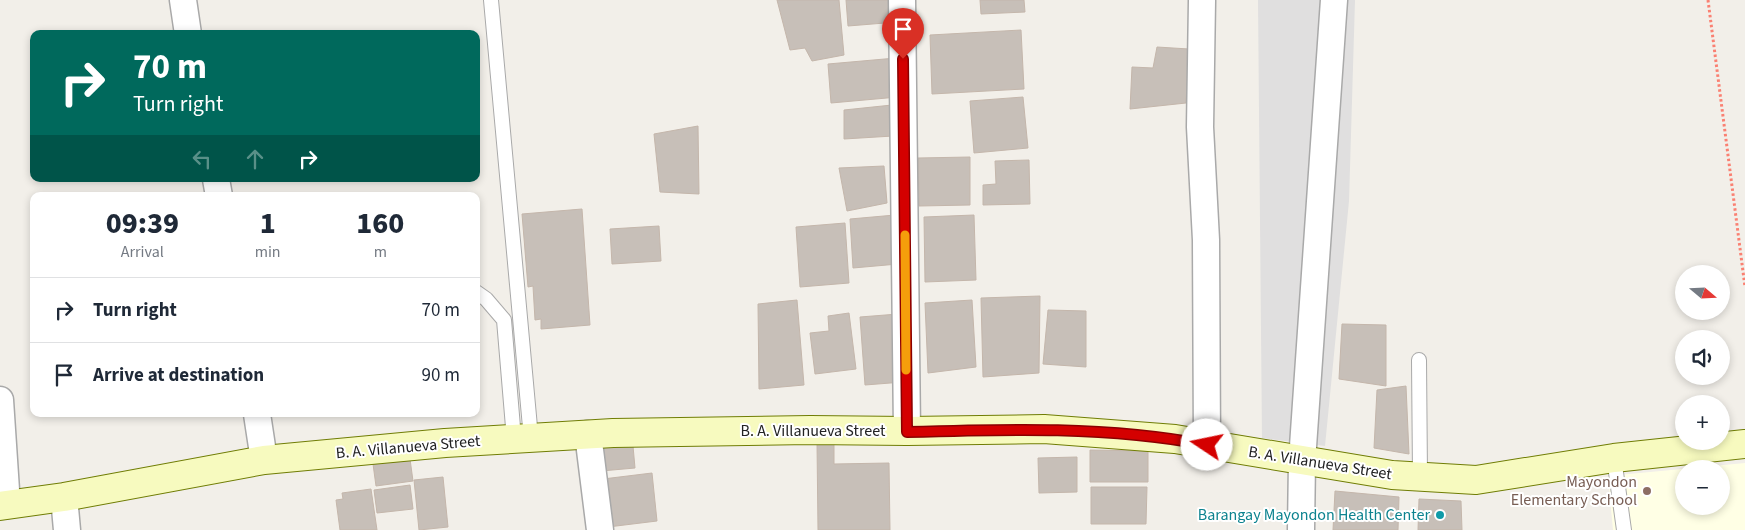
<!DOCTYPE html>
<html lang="en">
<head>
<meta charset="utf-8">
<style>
  body { margin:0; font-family:"Source Sans 3",sans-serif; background:#f2f2f3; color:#1f2937; height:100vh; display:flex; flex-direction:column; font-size:19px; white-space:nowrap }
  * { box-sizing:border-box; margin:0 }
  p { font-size:16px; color:#747a83 }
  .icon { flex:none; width:28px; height:28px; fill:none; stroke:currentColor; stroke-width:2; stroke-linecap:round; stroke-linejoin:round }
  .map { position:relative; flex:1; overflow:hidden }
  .drawer { position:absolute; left:30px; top:192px; width:450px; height:225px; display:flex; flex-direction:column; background:#fff; border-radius:10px; box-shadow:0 2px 8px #0003 }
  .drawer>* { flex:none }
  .banner { position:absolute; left:30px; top:30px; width:450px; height:152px; border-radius:10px; box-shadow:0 2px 8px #0003; background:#00695c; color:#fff; overflow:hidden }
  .needle { width:32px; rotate:109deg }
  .controls { position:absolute; left:1675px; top:265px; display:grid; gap:10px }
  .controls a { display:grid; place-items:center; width:55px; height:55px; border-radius:50%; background:#fff; box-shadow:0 2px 8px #0003; font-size:25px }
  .pin { position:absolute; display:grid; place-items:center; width:42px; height:42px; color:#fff; margin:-51px -21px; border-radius:50% 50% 50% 0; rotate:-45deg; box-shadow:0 0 5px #0007 }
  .pin .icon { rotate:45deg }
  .me { position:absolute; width:55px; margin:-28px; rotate:281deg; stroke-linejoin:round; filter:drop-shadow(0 0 4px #0008) }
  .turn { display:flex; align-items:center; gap:18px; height:105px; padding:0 20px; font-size:22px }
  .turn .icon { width:65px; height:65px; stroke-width:2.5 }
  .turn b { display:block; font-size:35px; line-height:42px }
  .lanes { display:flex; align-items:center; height:48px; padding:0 20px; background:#0003; justify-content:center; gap:25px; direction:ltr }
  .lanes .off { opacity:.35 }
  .eta { display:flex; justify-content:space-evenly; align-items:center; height:85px; text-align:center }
  .eta b { font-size:30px; font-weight:800; line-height:35px }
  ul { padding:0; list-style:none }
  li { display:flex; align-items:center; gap:15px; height:65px; padding:0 20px; border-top:1px solid #e0e1e3 }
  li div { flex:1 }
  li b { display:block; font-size:19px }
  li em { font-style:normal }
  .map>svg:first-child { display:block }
  .residential { fill:#e0dfdf }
  .education { fill:#ffffe5; fill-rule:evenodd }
  .building { fill:#c7bfb8; stroke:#c4b6ab }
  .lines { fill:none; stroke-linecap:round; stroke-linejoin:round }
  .lane-casing { stroke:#a9a9a9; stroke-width:16 }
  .street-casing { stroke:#a9a9a9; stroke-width:29 }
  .secondary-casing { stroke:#707d05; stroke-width:30 }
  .path { stroke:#fa8072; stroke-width:3; stroke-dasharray:2.5 2.5; stroke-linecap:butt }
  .lane { stroke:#fff; stroke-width:14 }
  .street { stroke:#fff; stroke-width:26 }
  .secondary { stroke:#f7fabf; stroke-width:28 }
  .route-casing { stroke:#8a0000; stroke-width:12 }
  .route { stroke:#d40000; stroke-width:9 }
  .slow { stroke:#f59e0b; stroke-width:9 }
  .education-dot { fill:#8d6e63; stroke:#fff; stroke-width:2 }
  .culture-dot { fill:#0f9aa8; stroke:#fff; stroke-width:2 }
  .labels { text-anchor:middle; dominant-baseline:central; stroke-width:4; stroke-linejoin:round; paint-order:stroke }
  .street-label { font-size:16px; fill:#222; stroke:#fff }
  .education-label { font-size:16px; fill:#785e54; stroke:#fff; text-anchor:end }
  .culture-label { font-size:16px; fill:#0d838f; stroke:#fff; text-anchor:end }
</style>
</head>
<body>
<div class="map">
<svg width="1745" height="530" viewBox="0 0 1745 530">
  <rect width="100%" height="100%" fill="#f2efe9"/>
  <path class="residential" d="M1258,0h97l-6,201 -24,245 -63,-8z"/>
  <path class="education" d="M1745,463v67h-132l-5,-54zM1684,469h37v37h-37z"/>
  <path class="building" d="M777,0h62l5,55 -32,6 -7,-13 -15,2z
    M846,0h49l2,22 -49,4z
    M980,0h44l1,12 -44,2z
    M1021,30l3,59 -92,5 -2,-59z
    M1157,47l32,2 -3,54 -56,6 2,-42 21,1z
    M896,58l2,39 -67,6 -3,-39z
    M1023,97l5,51 -54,5 -4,-52z
    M892,105l1,31 -49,3v-29z
    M698,126l1,68 -39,-2 -6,-58z
    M970,157v48l-51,1 -1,-48z
    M1029,160l1,44 -47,1v-20l13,-1 -1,-23z
    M884,166l3,37 -40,8 -8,-43z
    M582,209l8,116 -49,4v-10l-6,1 -2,-34 -5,1 -6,-73z
    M895,215l3,49 -45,4 -3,-49z
    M974,215l2,65 -51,2 -1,-65z
    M845,223l4,60 -49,4 -4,-60z
    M659,226l2,35 -49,3 -2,-35z
    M1040,296l-1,77 -56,4 -2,-79z
    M797,300l7,85 -45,4 -1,-85z
    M972,300l4,67 -48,6 -3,-70z
    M1048,310l38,1v56l-43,-3z
    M849,313l7,56 -41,5 -5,-41 19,-2 -1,-15z
    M898,314l5,68 -38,3 -5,-68z
    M1342,324l44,1v61l-47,-7z
    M1406,386l3,68 -35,-6 3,-58z
    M632,435l3,33 -34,3 -3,-33z
    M817,443h17v21l55,-1 1,67h-72z
    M1090,450l58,1v31h-58z
    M1077,457v35l-38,1 -1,-35z
    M410,459l3,22 -37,5 -3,-22z
    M652,473l5,48 -49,6 -5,-48z
    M443,477l5,50 -29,3 -5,-50z
    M410,485l3,24 -36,4 -3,-23z
    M1091,487h56l-1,37h-55z
    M371,489l6,41h-37l-4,-30 7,-1 -1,-6z
    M1335,491l64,6 -1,33h-65z
    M1419,499l42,2 1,29h-44z"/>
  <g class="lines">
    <g class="lane-casing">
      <path id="lane" d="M491,0l40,438
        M476,292l10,7 18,21 10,119
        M1419,360l1,116
        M1614,458l10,72"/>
    </g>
    <g class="street-casing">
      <path id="street" d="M183,0l5,34
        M902,0l5,431
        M1202,1l-2,126 6,113 1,205
        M216,179l3,17
        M0,400l7,105
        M257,414l7,46
        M588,434l12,96
        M64,497l3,33
        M1301,530l1,-69 32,-461"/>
    </g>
    <g class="secondary-casing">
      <path id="secondary" d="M0,506l64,-9 200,-37 181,-17 168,-10 197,-3 97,1 137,-2 131,10 217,36 84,5 138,-22 131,-14"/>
    </g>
    <path class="path" d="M1708,0l37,287"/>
    <use href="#lane" class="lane"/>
    <use href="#street" class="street"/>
    <use href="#secondary" class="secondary"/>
  </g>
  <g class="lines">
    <g class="route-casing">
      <path id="route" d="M903,59l4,373c100,-3 202,-6 300,13"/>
    </g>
    <use href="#route" class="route"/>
    <path class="slow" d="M905,235l1,135"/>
  </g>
  <circle class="education-dot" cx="1647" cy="491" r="5"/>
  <circle class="culture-dot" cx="1440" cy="515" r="5"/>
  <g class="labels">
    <g class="street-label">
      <text x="813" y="431">B. A. Villanueva Street</text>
      <text transform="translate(408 447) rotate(-5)">B. A. Villanueva Street</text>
      <text transform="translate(1320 463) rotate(9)">B. A. Villanueva Street</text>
    </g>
    <g class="education-label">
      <text x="1637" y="482">Mayondon<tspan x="1637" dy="18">Elementary School</tspan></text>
    </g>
    <g class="culture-label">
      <text x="1430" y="515">Barangay Mayondon Health Center</text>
    </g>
  </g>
</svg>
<div class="controls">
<a><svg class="needle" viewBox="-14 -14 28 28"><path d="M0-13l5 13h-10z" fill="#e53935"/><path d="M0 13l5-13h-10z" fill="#747a83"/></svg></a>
<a><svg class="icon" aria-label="sound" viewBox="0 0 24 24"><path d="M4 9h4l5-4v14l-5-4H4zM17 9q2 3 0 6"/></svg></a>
<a>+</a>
<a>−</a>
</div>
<div class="pin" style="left:903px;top:59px;background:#d93025"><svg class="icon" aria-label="arrive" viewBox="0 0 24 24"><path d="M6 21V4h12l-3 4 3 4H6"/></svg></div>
<svg class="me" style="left:1207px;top:445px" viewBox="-20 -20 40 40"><circle r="19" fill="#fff"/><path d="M0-13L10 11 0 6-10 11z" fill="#d40000"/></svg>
<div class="banner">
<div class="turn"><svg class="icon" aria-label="right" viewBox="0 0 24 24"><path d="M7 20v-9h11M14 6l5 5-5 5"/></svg><div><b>70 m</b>Turn right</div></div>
<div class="lanes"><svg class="icon off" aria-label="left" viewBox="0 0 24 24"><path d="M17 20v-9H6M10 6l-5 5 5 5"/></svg><svg class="icon off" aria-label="ahead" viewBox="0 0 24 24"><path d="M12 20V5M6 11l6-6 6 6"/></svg><svg class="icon" aria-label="right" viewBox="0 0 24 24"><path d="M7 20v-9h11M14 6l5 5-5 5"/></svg></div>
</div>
<section class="drawer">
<div class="eta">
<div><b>09:39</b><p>Arrival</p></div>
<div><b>1</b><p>min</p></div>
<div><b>160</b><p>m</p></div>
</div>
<ul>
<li><svg class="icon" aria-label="right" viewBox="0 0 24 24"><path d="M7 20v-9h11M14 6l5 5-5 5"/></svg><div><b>Turn right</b></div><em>70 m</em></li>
<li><svg class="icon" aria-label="arrive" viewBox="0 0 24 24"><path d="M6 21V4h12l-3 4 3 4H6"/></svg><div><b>Arrive at destination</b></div><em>90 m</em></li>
</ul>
</section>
</div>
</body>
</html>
